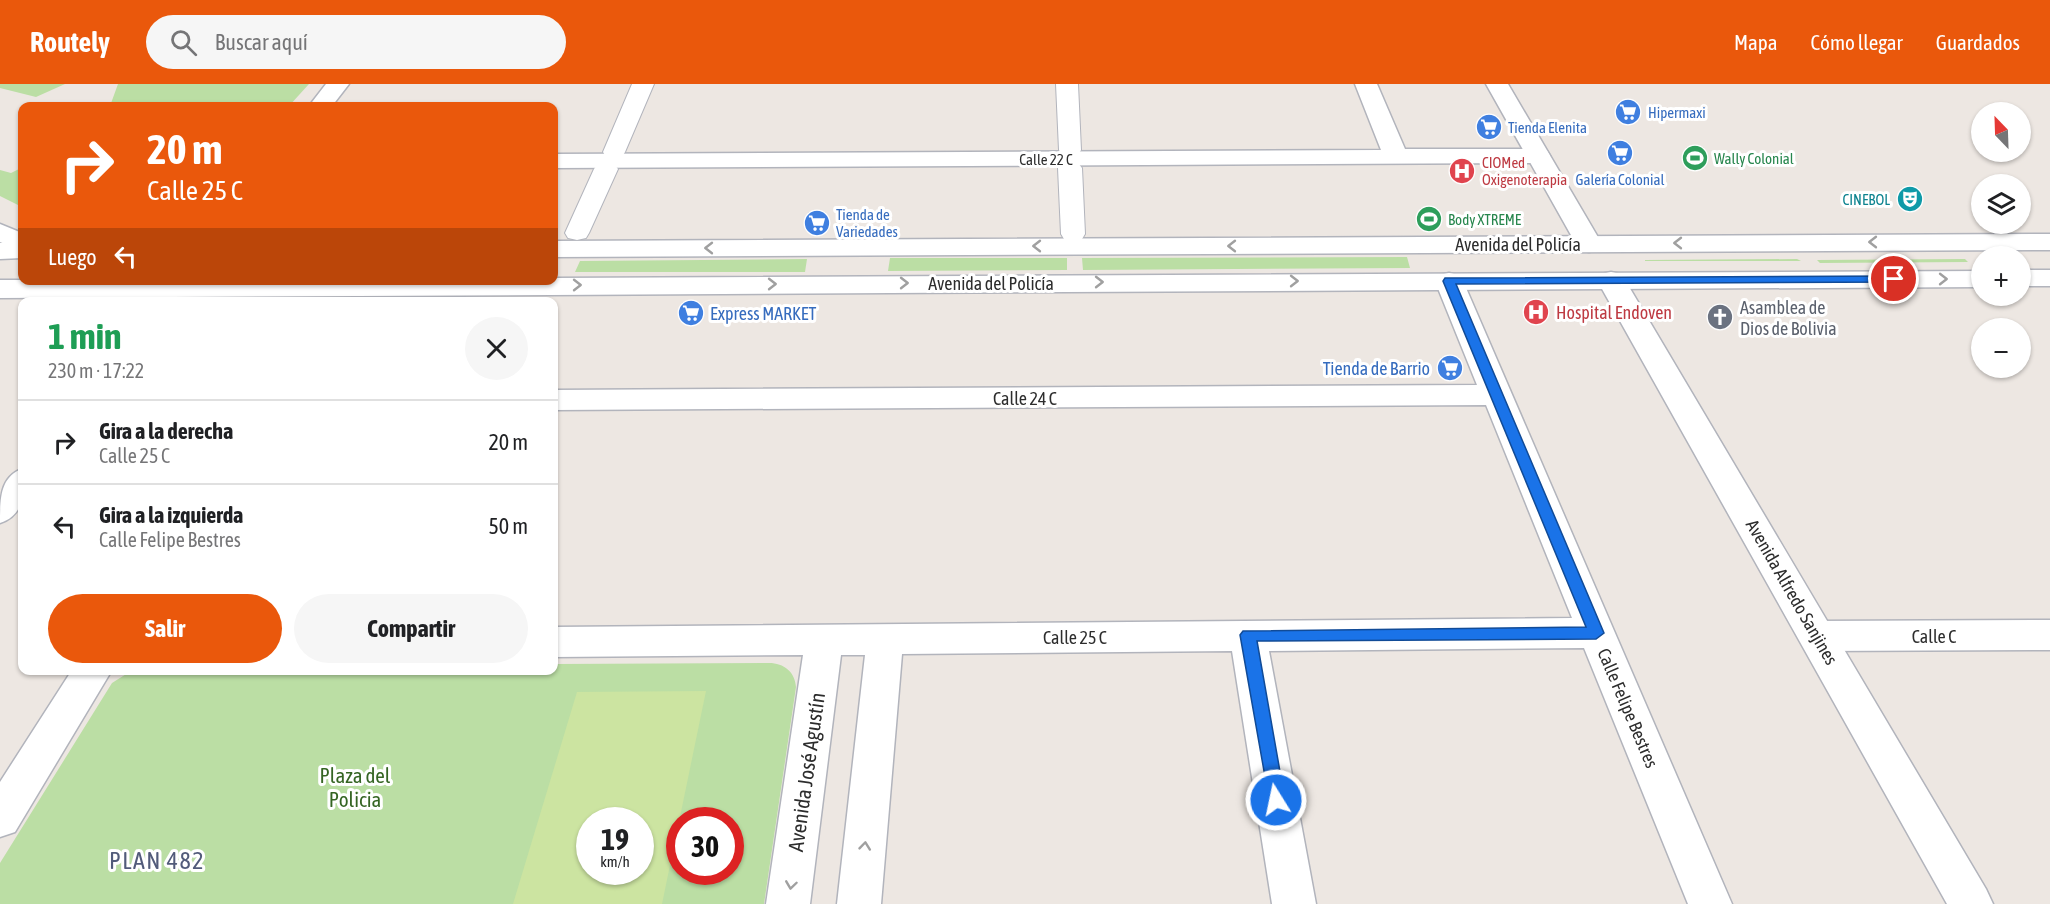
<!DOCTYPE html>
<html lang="es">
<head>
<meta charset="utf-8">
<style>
  body { margin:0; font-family:"Asap Condensed",sans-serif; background:#f6f6f6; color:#202124; height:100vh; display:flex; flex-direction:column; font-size:22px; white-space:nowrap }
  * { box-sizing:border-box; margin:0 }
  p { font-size:20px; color:#757577 }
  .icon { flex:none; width:33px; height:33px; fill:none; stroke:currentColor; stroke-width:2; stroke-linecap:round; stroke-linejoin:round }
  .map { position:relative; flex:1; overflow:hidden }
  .drawer { position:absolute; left:18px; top:213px; width:540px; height:378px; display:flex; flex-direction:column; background:#fff; border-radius:12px; box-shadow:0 2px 4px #0004 }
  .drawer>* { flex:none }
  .top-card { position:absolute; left:18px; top:18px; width:540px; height:183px; border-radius:12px; box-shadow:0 2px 4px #0004; background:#ea580c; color:#fff; overflow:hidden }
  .needle { width:39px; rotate:337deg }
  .buttons { position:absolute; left:1971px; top:18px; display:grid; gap:12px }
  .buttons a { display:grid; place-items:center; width:60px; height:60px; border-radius:50%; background:#fff; box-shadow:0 2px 4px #0004; font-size:30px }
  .speed { position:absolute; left:576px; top:723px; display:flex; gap:12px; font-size:30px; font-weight:700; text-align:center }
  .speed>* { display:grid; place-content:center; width:78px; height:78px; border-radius:50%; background:#fff; box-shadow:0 2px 4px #0004; line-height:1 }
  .speed small { font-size:15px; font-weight:400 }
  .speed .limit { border:9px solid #d22; background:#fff; color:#111 }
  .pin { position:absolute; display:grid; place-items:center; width:51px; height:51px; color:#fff; margin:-26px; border:3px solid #fff; border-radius:50%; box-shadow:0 2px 6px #0007 }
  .me { position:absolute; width:66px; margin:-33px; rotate:350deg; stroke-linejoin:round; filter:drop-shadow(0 0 4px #0008) }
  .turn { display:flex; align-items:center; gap:21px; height:126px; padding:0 30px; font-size:27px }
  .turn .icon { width:78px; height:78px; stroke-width:2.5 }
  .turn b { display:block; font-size:42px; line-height:51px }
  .then { display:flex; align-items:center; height:57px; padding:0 30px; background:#0003; gap:12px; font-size:22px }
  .round { display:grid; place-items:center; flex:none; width:63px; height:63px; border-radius:32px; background:#f6f6f6 }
  .overview { display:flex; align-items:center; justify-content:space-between; height:102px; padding:0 30px }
  h1 { font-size:36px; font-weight:700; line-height:45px; color:#1e9e55 }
  .action { display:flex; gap:12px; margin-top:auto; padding:12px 30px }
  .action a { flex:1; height:69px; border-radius:36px; background:#ea580c; color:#fff; font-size:24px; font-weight:700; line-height:69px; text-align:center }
  .action a+a { background:#f6f6f6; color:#202124 }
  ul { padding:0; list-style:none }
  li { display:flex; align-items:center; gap:18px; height:84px; padding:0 30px; border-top:2px solid #e0e0e0 }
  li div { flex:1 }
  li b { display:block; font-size:22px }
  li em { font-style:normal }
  header { display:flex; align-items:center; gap:36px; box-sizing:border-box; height:84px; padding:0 30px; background:#ea580c; color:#fff }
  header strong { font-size:28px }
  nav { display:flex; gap:33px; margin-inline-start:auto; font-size:21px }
  .search { width:420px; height:54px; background:#f6f6f6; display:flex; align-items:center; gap:15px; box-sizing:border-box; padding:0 21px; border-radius:33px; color:#757577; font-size:22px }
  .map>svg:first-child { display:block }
  .green { fill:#bbdea4; fill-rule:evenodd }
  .pitch { fill:#cce4a1; fill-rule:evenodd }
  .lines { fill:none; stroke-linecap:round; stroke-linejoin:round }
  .pedestrian-casing { stroke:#b2b4bc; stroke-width:2 }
  .minor-casing { stroke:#b2b4bc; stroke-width:3 }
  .tertiary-casing { stroke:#b2b4bc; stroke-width:3 }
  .secondary-casing { stroke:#b2b4bc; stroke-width:3 }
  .pedestrian { fill:#fff; fill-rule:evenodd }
  .minor { fill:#fff; fill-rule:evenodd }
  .tertiary { fill:#fff; fill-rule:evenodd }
  .secondary { fill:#fff; fill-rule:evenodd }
  .oneway { stroke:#a0a0a0 }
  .route { fill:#1a73e8; stroke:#114b97; stroke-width:1.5 }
  .labels { text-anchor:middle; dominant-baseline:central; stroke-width:6; stroke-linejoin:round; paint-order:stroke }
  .far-shop-label { font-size:15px; fill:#366cbe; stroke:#fff; text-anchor:start }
  .far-leisure-label { font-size:15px; fill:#27864d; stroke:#fff; text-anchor:start }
  .far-street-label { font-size:15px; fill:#2d2d2d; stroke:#fff }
  .far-health-label { font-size:15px; fill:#be3a42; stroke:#fff; text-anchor:start }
  .far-culture-label { font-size:15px; fill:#0d838f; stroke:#fff; text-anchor:end }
  .street-label { font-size:18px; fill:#2d2d2d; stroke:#fff }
  .worship-label { font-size:18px; fill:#5b616d; stroke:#fff; text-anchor:start }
  .health-label { font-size:18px; fill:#be3a42; stroke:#fff; text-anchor:start }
  .shop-label { font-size:18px; fill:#366cbe; stroke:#fff; text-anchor:start }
  .near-street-label { font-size:21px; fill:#2d2d2d; stroke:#fff }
  .near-park-label { font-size:21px; fill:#356523; stroke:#fff }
  .near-neighbourhood-label { font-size:24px; letter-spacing:1.5px; fill:#525b7a; stroke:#fff }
</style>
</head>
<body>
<header>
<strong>Routely</strong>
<div class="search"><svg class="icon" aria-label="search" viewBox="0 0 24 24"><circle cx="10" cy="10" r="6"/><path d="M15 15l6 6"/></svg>Buscar aquí</div>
<nav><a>Mapa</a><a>Cómo llegar</a><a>Guardados</a></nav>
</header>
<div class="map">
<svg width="2050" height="820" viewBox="0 0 2050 820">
  <rect width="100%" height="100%" fill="#ede7e2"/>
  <path class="green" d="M0,0h65l-29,13 -36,-9z
    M118,0h191l-20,22h-179z
    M19,85h3v38l-22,-11v-26l11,3z
    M1407,173l3,11 -327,2 -1,-12z
    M890,174h177v12l-179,1z
    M807,175l-2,13h-230l5,-11z
    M1797,175l4,2h-156v-1z
    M1965,175l3,3 -148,1 -3,-3z
    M769,579c15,0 26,9 27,24l-32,217h-764v-41l112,-180 19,-12 423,-1v-6zM590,736h50v52h-50zM680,736h50v52h-50z"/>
  <path class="pitch" d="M706,607l-44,213h-149l64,-212zM640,736v52h-50v-52z"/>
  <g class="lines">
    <g class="pedestrian-casing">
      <path id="pedestrian" d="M632,0h22l-29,68 -3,5h-16l-3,-5z
        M1056,0h22l3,66 -3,5h-16l-3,-5z
        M1070,77l8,2 4,5 3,66 -3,5 -9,2 -9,-2 -3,-5 -3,-66 4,-5z
        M606,78l8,2 4,5 -29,64 -3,5 -9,2 -9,-2 -3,-5 29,-64 4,-5z"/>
    </g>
    <g class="minor-casing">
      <path id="minor" d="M1355,0h22l28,65h133l9,2 3,5 -3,5 -9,2 -984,5v-14l827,-4z
        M1449,189l10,2 4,6 269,623h-44l-104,-256 -315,3 47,253h-44l-40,-253 -330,3 -21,250h-44l28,-249h-24l-31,249h-44l37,-249 -249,2v-30l1018,-9 -86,-213 -932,5v-20l923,-5 -42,-104 4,-6z
        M2050,536v30l-233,1 -13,-4 -5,-11 5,-11 13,-4z
        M72,586h40l-97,162 -15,5v-55z"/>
    </g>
    <g class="tertiary-casing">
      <path id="tertiary" d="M326,0h23l-17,22h-23z
        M1486,0h22l94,160 -4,6 -9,2 -9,-2 -4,-6z
        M0,140l22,9v18l-22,-9z
        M1611,188l10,2 4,6 361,609 7,15h-46l-350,-624 4,-6z
        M22,385c2,23 3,46 -22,54 0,-24 0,-46 22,-54z"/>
    </g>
    <g class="secondary-casing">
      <path id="secondary" d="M2050,150v16l-1496,7v-16z
        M22,158v16l-22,1v-16z
        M2020,186h30v16h-30z
        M1982,187v16l-1982,11v-18h554v-2z"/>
    </g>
    <use href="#pedestrian" class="pedestrian"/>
    <use href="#minor" class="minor"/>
    <use href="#tertiary" class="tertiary"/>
    <use href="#secondary" class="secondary"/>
  </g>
  <defs><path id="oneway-chevron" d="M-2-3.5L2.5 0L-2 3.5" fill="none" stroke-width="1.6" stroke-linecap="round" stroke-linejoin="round" transform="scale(1.5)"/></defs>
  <g class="oneway">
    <use href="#oneway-chevron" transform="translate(1873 158) rotate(180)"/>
    <use href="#oneway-chevron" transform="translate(1678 159) rotate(180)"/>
    <use href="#oneway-chevron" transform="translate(1037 162) rotate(180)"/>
    <use href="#oneway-chevron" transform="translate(1232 162) rotate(180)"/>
    <use href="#oneway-chevron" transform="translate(709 164) rotate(180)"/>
    <use href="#oneway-chevron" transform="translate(1943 195)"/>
    <use href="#oneway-chevron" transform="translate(1294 197)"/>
    <use href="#oneway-chevron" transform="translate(1099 198)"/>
    <use href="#oneway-chevron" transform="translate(904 199)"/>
    <use href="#oneway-chevron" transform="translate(772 200)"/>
    <use href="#oneway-chevron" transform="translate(577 201)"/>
    <use href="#oneway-chevron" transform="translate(865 762) rotate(-84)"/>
    <use href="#oneway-chevron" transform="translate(791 801) rotate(98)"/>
  </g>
  <path class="route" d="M1894,192l5,3 -1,3 -442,2 148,349 -8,6 -339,2 28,159 -3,5 -6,2 -6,-2 -30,-170 3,-4 343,-4 -143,-346 2,-3z"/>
  <defs>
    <g id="supermarket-disc" transform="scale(1.35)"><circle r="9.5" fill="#3f7fe0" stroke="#fff"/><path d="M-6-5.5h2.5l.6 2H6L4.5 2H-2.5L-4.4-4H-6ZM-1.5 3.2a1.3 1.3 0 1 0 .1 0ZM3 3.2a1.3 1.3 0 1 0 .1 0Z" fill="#fff"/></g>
    <g id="stadium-disc" transform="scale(1.35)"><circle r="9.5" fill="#2e9e5b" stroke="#fff"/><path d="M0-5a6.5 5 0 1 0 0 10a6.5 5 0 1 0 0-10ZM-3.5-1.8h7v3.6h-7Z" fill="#fff"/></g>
    <g id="hospital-disc" transform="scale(1.35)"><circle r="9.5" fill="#e0444e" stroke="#fff"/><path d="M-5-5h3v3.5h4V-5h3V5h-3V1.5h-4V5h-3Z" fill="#fff"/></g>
    <g id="theatre-disc" transform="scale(1.35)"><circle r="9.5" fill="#0f9aa8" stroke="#fff"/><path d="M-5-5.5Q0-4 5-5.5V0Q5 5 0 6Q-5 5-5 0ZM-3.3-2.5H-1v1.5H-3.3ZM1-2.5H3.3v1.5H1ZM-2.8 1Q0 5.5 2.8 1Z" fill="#fff"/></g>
    <g id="church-disc" transform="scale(1.35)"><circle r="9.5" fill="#6b7280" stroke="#fff"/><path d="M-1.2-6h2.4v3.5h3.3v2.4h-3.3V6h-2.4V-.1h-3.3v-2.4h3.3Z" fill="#fff"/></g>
  </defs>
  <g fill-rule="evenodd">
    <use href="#supermarket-disc" x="1628" y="28"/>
    <use href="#supermarket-disc" x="1489" y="43"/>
    <use href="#supermarket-disc" x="1620" y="69"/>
    <use href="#stadium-disc" x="1695" y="74"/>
    <use href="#hospital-disc" x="1462" y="87"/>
    <use href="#theatre-disc" x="1910" y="115"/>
    <use href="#stadium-disc" x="1429" y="135"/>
    <use href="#supermarket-disc" x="817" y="139"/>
    <use href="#hospital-disc" x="1536" y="228"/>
    <use href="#supermarket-disc" x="691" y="229"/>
    <use href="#church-disc" x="1720" y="233"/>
    <use href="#supermarket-disc" x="1450" y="284"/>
  </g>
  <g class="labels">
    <g class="far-shop-label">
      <text x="1648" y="28">Hipermaxi</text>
      <text x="1508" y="43">Tienda Elenita</text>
      <text x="1620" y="95" text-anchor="middle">Galería Colonial</text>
      <text x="836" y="130">Tienda de<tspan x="836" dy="17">Variedades</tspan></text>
    </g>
    <g class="far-leisure-label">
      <text x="1714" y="74">Wally Colonial</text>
      <text x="1448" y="135">Body XTREME</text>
    </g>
    <g class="far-street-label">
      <text x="1046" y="75">Calle 22 C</text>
    </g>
    <g class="far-health-label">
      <text x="1482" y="78">CIOMed<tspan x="1482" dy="17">Oxigenoterapia</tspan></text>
    </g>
    <g class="far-culture-label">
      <text x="1890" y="115">CINEBOL</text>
    </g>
    <g class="street-label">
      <text x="1518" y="160">Avenida del Policía</text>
      <text x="991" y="199">Avenida del Policía</text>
      <text x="1025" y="314">Calle 24 C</text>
      <text transform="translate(1792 508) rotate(60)">Avenida Alfredo Sanjines</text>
      <text x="1934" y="552">Calle C</text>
      <text x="1075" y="553">Calle 25 C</text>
      <text transform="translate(1628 624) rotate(67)">Calle Felipe Bestres</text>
    </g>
    <g class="worship-label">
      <text x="1740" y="223">Asamblea de<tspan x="1740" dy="21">Dios de Bolivia</tspan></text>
    </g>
    <g class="health-label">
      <text x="1556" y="228">Hospital Endoven</text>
    </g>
    <g class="shop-label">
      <text x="710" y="229">Express MARKET</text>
      <text x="1430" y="284" text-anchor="end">Tienda de Barrio</text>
    </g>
    <g class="near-street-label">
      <text transform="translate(806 688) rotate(-82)">Avenida José Agustín</text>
    </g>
    <g class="near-park-label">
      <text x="355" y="691">Plaza del<tspan x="355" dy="24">Policia</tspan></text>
    </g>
    <g class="near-neighbourhood-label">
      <text x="157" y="776">PLAN 482</text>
    </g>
  </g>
</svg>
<div class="buttons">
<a><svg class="needle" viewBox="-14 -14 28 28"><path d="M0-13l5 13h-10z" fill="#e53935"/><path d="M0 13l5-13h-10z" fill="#757577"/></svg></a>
<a><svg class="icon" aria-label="layers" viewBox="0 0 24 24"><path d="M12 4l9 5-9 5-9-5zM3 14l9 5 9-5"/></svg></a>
<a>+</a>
<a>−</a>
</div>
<div class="speed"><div>19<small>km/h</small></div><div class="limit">30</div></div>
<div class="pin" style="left:1894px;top:195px;background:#d93025"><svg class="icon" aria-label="arrive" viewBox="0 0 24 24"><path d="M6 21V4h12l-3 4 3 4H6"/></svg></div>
<svg class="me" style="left:1276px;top:716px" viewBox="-20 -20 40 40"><circle r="17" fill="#1a73e8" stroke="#fff" stroke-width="3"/><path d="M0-11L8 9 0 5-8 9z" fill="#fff"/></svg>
<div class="top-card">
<div class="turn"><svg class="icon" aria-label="right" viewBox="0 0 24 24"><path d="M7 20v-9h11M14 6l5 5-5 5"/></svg><div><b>20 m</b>Calle 25 C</div></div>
<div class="then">Luego<svg class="icon" aria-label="left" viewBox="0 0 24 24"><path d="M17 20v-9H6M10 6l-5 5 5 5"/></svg></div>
</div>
<section class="drawer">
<div class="overview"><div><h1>1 min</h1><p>230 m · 17:22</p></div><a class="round"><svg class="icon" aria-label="close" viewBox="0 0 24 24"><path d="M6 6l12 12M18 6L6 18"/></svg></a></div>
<ul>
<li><svg class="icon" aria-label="right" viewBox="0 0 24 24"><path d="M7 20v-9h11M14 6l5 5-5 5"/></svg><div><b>Gira a la derecha</b><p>Calle 25 C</p></div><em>20 m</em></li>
<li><svg class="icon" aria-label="left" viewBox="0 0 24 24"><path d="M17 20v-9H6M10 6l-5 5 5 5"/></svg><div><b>Gira a la izquierda</b><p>Calle Felipe Bestres</p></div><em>50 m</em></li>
</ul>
<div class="action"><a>Salir</a><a>Compartir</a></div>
</section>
</div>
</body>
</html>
